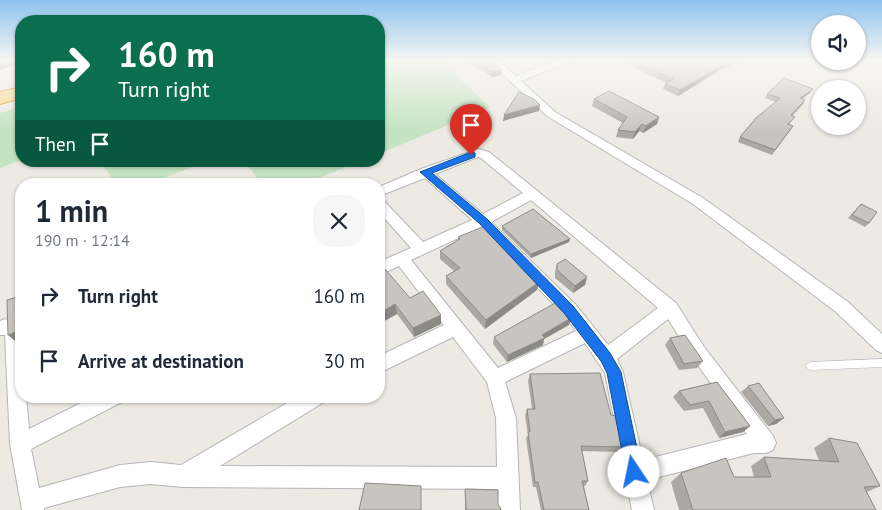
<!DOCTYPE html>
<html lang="en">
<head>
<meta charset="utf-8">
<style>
  body { margin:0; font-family:"PT Sans",sans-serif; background:#f6f6f7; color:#1f2937; height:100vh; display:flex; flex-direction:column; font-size:19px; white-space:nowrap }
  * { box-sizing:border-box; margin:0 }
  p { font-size:16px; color:#747a83 }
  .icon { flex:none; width:28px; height:28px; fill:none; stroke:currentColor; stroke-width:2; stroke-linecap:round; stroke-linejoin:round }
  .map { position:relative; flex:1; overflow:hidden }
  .sheet { position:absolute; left:15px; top:178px; width:370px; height:225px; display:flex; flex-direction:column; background:#fff; border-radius:20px; box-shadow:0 1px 4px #0004 }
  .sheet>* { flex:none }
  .guide { position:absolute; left:15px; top:15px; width:370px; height:152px; border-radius:20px; box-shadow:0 1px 4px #0004; background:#0b6e4f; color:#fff; overflow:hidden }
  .fabs { position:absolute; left:811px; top:15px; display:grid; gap:10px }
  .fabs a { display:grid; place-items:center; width:55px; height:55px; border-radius:50%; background:#fff; box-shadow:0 1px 4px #0004; font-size:25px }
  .pin { position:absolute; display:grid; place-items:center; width:42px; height:42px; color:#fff; margin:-51px -21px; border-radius:50% 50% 50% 0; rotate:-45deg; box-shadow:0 0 5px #0007 }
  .pin .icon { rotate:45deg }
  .me { position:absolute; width:55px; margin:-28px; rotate:349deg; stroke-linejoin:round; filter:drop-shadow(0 0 4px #0008) }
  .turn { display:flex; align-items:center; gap:18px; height:105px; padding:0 20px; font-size:22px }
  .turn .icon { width:65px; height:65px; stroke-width:2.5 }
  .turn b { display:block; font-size:35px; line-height:42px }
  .then { display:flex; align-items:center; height:48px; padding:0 20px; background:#0003; gap:10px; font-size:19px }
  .round { display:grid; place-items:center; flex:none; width:52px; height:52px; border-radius:20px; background:#f6f6f7 }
  .head { display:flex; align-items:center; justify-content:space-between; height:85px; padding:0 20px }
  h1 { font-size:30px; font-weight:800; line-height:38px }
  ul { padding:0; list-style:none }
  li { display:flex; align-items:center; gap:15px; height:65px; padding:0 20px }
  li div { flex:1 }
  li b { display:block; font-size:19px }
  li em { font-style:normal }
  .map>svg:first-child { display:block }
  .green { fill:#c3e3c1 }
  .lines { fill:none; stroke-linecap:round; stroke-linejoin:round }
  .lane-casing { stroke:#b4b6ba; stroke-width:1 }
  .street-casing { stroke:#b4b6ba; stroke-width:2 }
  .highway-casing { stroke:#e3930e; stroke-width:2 }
  .lane { fill:#fff; fill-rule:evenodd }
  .street { fill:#fff; fill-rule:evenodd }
  .highway { fill:#f6d791; fill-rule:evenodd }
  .wall { fill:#aca9a5 }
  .shaded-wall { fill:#8c8a86 }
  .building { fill:#c8c5c0; stroke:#8c8a86 }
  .route { fill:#1a73e8; stroke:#114b97 }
</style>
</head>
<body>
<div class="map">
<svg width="882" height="510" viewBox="0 0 882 510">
  <rect width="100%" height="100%" fill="#edeae3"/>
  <path class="green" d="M379,61h62l49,46 -111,47z
    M21,106v54l-21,8v-55z
    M100,161h107l-58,23h-33z
    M244,161h116l-55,23h-43z"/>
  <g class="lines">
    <g class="lane-casing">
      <path id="lane" d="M882,359v8l-71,3 -3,-1 -2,-3 2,-3 3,-1z"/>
    </g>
    <g class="street-casing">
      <path id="street" d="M489,61h10l17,15 39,-15h13l-2,2 -45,18 34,31 148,86 145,104 34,32v19l-6,-3 -40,-38 -143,-108 -146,-88z
        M478,149l11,3 187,151 28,44 69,89 3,7 -3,7 -7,3h-12l-107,27 7,30h-22l-27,-137 -20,-30 -80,39 11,36 4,92h-22v-21l-315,-2 -32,-3 -31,3 -76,21v2h-22l-12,-66 -5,-109h-5v-14l5,-2 14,8 2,4v65h5l3,33 66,-33h29l-2,6 -91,47 8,39 81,-23 31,-3 30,3 118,-69h27l-2,6 -104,64 277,1 -1,-49 -9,-36 -34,-45 -74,36v-17l65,-31 -45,-59 -20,9v-13l32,-14 -32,-36v-12l5,1 39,41 49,-22 -47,-42 -46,18v-9l42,-18zM478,157l3,1 42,35 -40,21 -48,-40zM531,200l127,108 -50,37 -33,-41 -84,-82zM480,228l83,86 13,17 -78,37 -87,-108zM668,319l24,38 55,77 -104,26 -20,-88 -6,-13z"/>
    </g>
    <g class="highway-casing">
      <path id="highway" d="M21,87v11l-21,6v-12z"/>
    </g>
    <use href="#lane" class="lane"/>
    <use href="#street" class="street"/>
    <use href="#highway" class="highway"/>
  </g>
  <path class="wall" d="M466,61h27l9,9 -1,5 -9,2 -13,-9 -1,1z
    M629,61h108l-10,7 -2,-1 -47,29 -15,-7 2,-5 2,-1 -33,-15 1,-1 -7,-3z
    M810,93l-8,6 3,1 -2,4 -11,11 3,2 -6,7 1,6 -18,25 -34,-13 2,-5 36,-35 -11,-4 2,-4z
    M594,99l65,18 -2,7 -14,9 -4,-2 -6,8 -17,-2 2,-7 5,-7 -31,-17z
    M861,204l8,19 -4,4 -17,-9z
    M502,226l68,13 -1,3 -38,16 -29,-28z
    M458,237l57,20v3l24,22 -2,8 -52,39 -39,-45v-8l8,-5 -14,-12v-8l18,-11z
    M557,264l30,13 -2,8 -12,8 -18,-15v-6z
    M379,271l31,27 31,26 -27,13 -17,-23 -18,10z
    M571,318l-2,7 -25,14 -1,6 -36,17 -14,-18 1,-7z
    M670,338l33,23 -6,7 -18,2 -14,-25z
    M530,374l81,41 12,32 -4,5 -37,-1 6,30 -3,5h-1l5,24h-48l-5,-23h-3l-7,-49 2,-3 -3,-20 2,-6h5l-4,-28z
    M717,382l33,44 -7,6 -24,6 -16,-30 -19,3 -11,-14 6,-6z
    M748,386l36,32 -8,6 -8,2 -27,-34z
    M829,438l51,48 -13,6 9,18h-197l-8,-28 10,-9 53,4h20l-3,-11 13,-9 55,3 -5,-12z
    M465,489l33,16 3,5h-36z"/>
  <path class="shaded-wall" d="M17,61l2,3 -19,6v-5z
    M733,61h4l-10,7 3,-5z
    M728,62l-3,5 -47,29 2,-6z
    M478,64h2l-1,4 -1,1z
    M502,70l-1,5 -9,2v-5z
    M813,89l-3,4 -13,9 3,-4z
    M805,100l-2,4 -14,15 2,-4z
    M540,105l-1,6 -36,10 1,-6z
    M659,117l-2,7 -14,9 3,-7z
    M642,124l-3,7 -6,8 2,-7z
    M570,239l-1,3 -38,16v-4z
    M587,277l-2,8 -12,8 2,-7z
    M539,282l-2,8 -52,39 1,-9z
    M395,304l2,10 -18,10v-10z
    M441,315v9l-27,13 -1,-9z
    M571,318l-2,7 -25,14 -1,6 -36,17 1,-7z
    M21,330v16l-13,-11z
    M784,418l-8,6 -8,2 7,-6z
    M750,426l-7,6 -24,6 6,-6z"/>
  <path class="building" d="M0,61h17l-17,4z
    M473,61h20l9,9 -10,2 -12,-8h-2z
    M634,61h99l-3,2 -2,-1 -48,28 -15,-6 8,-5 -37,-16 1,-1z
    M784,78l29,11 -13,9 5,2 -14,15 4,2 -7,7 5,2 -18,24 -35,-13 16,-19 24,-20 -13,-4z
    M609,91l50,26 -13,9 -4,-2 -7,8 -17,-2 9,-13 -33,-18z
    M519,92l15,7 6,6 -36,10z
    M861,204l16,8 -8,11 -17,-8z
    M533,209l37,30 -39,15 -29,-28z
    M485,226l30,31 -1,1 25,24 -53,38 -40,-44 14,-8 -20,-17 20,-12 -2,-2z
    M565,259l22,18 -12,9 -18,-16v-6z
    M385,269l25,29 13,-7 18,24 -28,13 -18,-24 -16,10v-43z
    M21,296v34l-13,5 -1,-35z
    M557,302l14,16 -29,17 3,3 -37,17 -14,-18z
    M685,335l18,26 -19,3 -14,-26z
    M600,373l11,42 6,1 6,31 -42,-1 7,35h-6l7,29h-45l-6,-28h-3l-7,-50h2l-3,-23h8l-5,-35z
    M717,382l33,44 -25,6 -16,-31 -19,4 -11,-14z
    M759,383l25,35 -9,2 -27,-34z
    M829,438l28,5 23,43 -16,1 12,23h-183l-12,-37 45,-15 8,19h37l-7,-20 75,5z
    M365,483l56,3v24h-62z
    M465,489l33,1v15l2,2 1,3h-35z"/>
  <linearGradient id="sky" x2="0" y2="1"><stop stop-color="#8ec3ef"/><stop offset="0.46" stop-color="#f7f6f2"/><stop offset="1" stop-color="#f7f6f2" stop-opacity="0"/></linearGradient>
  <rect width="882" height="132" fill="url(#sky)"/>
  <path class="route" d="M471,152l4,1v4l-43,16 54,45 87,88 37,47 11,19 21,100 -3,6 -5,2 -6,-2 -2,-6 -19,-99 -6,-12 -37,-48 -85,-90 -59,-51z"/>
</svg>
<div class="fabs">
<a><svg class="icon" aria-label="sound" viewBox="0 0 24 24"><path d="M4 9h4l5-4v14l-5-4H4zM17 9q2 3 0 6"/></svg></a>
<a><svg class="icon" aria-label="layers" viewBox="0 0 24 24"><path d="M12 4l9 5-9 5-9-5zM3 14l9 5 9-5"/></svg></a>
</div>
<div class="pin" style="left:471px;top:155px;background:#d93025"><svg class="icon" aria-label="arrive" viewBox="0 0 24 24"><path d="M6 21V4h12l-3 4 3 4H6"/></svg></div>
<svg class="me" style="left:634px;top:472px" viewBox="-20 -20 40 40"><circle r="19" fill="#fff"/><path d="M0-13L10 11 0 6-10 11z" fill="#1a73e8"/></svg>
<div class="guide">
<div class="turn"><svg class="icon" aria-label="right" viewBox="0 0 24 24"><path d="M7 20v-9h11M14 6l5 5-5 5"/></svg><div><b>160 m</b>Turn right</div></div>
<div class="then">Then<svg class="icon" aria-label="arrive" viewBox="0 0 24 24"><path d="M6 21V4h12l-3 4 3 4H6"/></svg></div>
</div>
<section class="sheet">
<div class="head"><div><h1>1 min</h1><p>190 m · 12:14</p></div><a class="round"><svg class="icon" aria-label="close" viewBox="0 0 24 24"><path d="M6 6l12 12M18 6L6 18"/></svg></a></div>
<ul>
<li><svg class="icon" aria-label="right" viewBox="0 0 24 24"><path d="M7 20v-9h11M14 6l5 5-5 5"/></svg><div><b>Turn right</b></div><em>160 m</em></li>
<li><svg class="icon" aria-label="arrive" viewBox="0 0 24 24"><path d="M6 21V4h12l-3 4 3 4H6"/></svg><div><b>Arrive at destination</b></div><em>30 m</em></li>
</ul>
</section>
</div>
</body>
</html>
